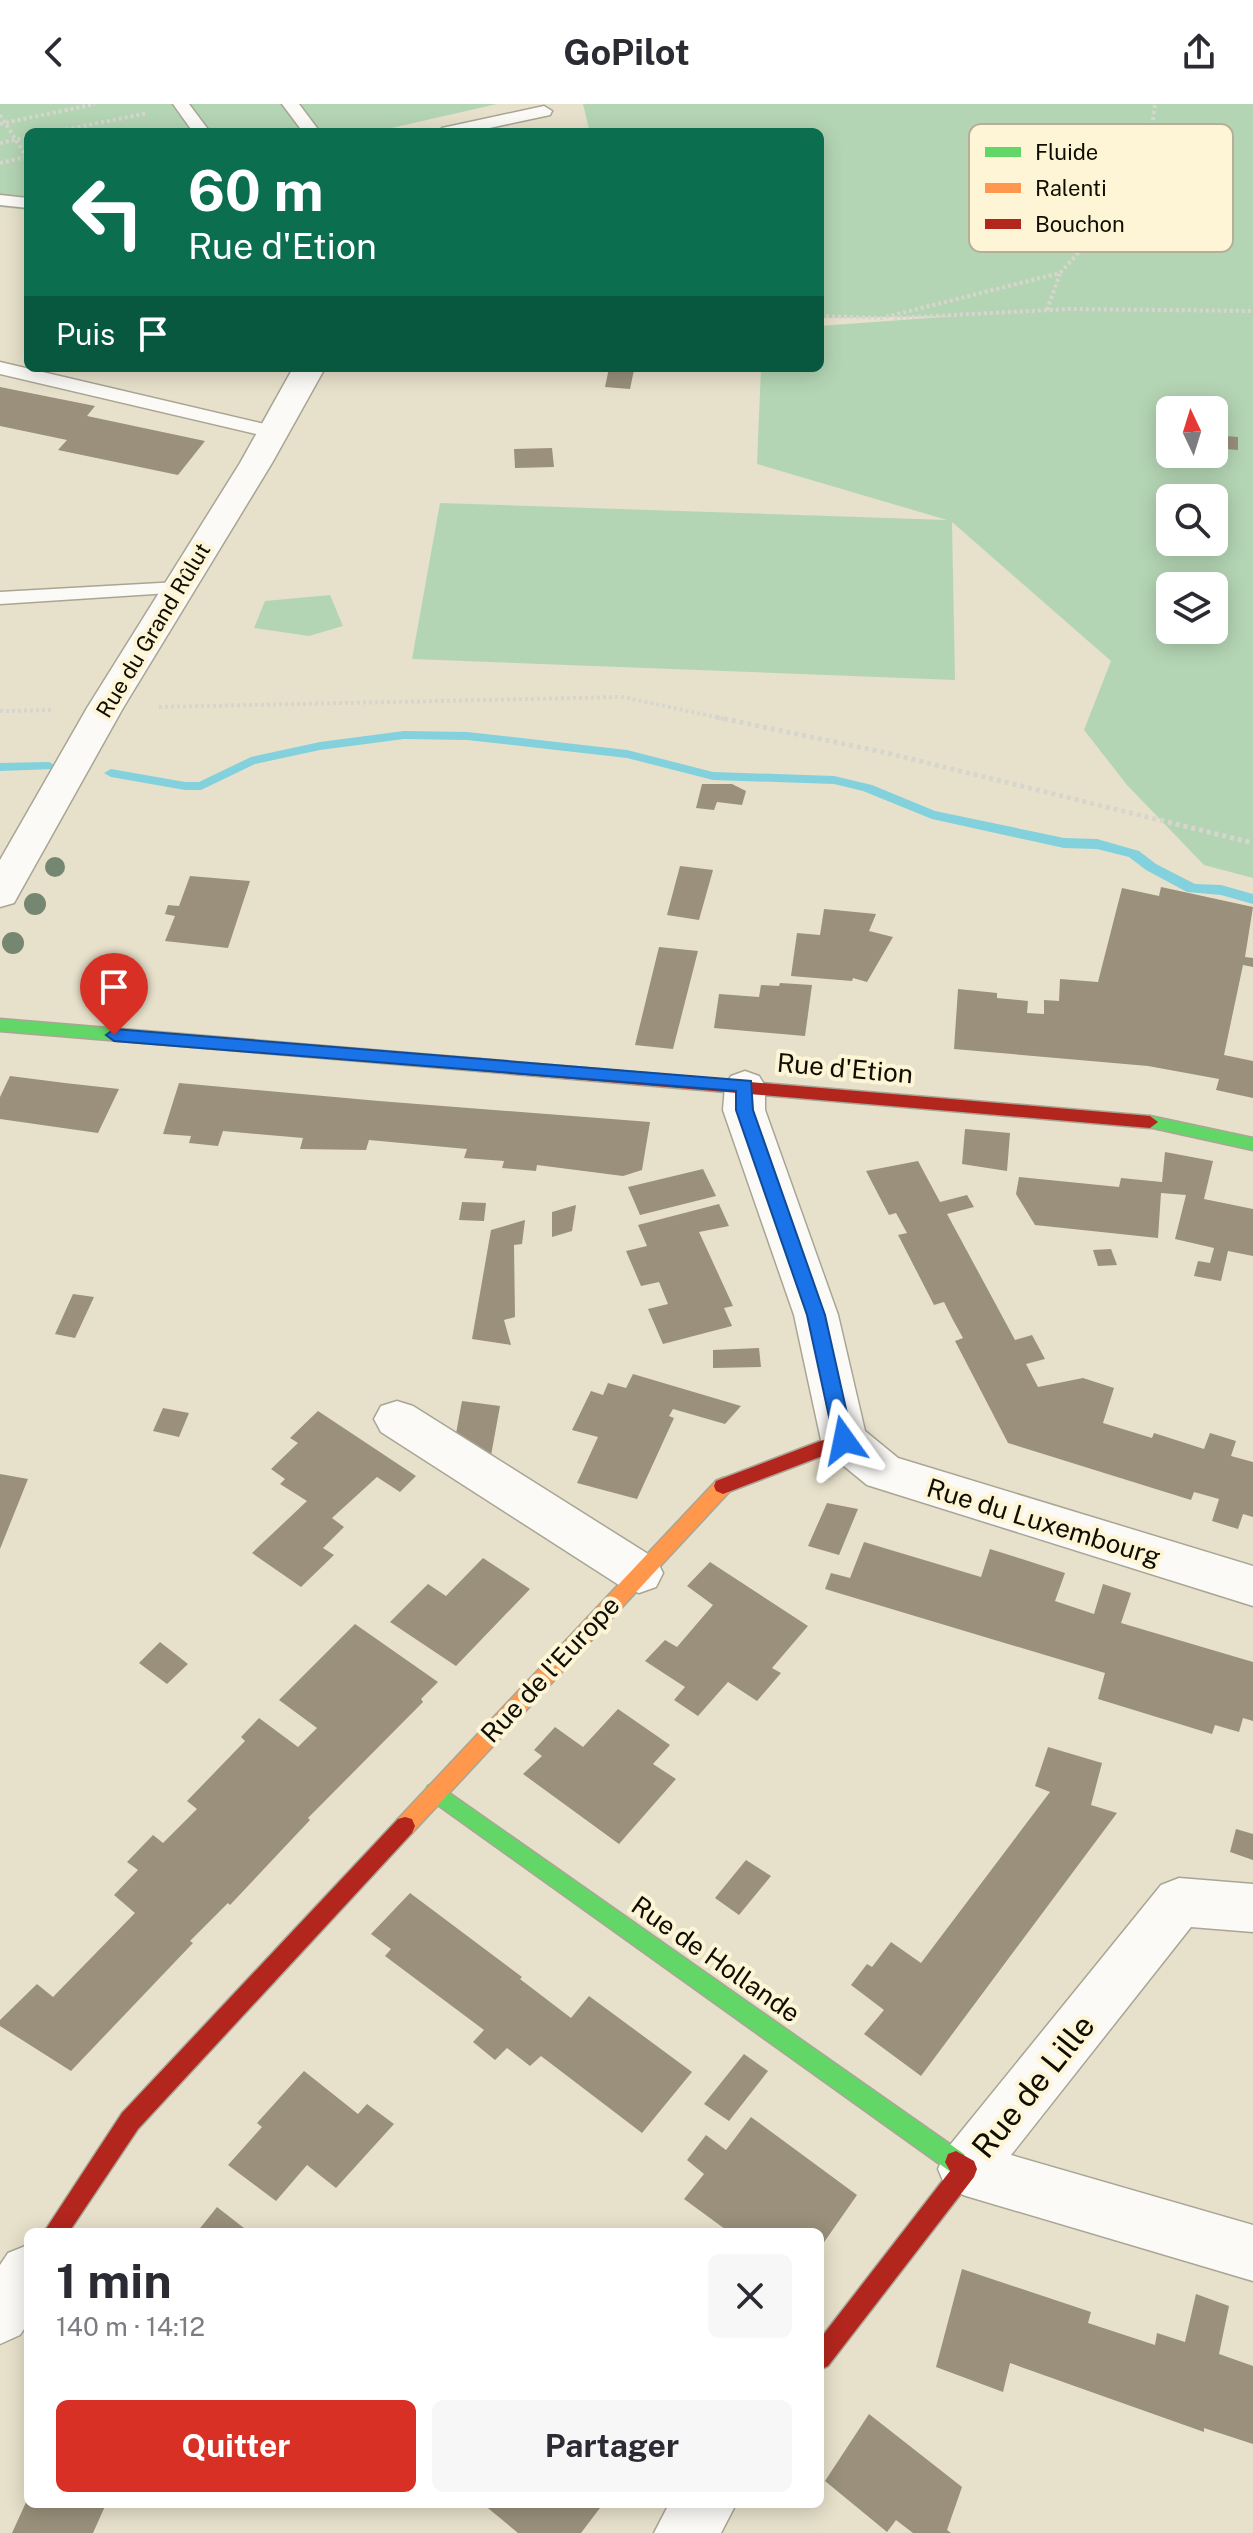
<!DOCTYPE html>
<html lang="fr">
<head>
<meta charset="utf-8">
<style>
  body { margin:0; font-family:"Public Sans",sans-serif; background:#f7f7f7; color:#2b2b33; height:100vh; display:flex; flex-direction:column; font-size:30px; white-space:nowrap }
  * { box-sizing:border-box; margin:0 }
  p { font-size:26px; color:#7c7c81 }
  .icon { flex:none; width:44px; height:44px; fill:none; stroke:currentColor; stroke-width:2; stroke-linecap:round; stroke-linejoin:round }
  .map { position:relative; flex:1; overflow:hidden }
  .details { position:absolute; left:24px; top:2124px; width:800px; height:280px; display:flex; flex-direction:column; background:#fff; border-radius:12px; box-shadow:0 4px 20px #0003 }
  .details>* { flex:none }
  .top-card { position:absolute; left:24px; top:24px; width:800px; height:244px; border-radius:12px; box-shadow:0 4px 20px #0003; background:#0b6e4f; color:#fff; overflow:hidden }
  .needle { width:52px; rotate:356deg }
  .fabs { position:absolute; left:1156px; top:292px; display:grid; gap:16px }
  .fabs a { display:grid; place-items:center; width:72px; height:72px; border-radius:12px; background:#fff; box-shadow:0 4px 20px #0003; font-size:40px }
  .pin { position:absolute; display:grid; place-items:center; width:68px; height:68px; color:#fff; margin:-82px -34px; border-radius:50% 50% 50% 0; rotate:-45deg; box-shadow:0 0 8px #0007 }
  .pin .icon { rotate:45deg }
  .me { position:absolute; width:88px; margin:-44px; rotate:348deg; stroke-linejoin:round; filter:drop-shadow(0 0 6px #0008) }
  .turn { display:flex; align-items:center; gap:28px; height:168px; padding:0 32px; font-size:36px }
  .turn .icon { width:104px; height:104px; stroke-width:2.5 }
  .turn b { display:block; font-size:56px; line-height:68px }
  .then { display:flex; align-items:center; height:76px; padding:0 32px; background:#0003; gap:16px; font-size:30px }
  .round { display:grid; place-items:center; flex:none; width:84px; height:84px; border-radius:12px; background:#f7f7f7 }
  .overview { display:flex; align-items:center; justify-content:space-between; height:136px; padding:0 32px }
  h1 { font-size:48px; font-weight:700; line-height:60px }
  .button { display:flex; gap:16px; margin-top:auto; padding:16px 32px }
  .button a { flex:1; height:92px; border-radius:12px; background:#d93025; color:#fff; font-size:32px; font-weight:700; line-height:92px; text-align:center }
  .button a+a { background:#f7f7f7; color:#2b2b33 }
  header { display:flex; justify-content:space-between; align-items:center; height:104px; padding:0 32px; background:#fff; font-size:36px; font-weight:700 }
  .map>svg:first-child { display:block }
  .green { fill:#b4d5b4; fill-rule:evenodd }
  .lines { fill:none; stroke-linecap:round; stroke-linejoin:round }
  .stream { fill:#82d1dc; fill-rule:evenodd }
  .building { fill:#9a907b }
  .lane-casing { stroke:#a9a595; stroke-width:3 }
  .street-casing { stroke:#a9a595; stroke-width:3 }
  .fast-casing { stroke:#a9a595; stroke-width:3 }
  .slow-casing { stroke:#a9a595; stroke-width:3 }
  .jam-casing { stroke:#a9a595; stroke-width:3 }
  .path-far1 { stroke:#d7d5ce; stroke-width:4; stroke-dasharray:3 3; stroke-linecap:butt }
  .path { stroke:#d7d5ce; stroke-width:5; stroke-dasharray:4 4; stroke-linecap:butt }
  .lane { fill:#fbfaf7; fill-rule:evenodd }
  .street { fill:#fbfaf7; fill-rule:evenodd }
  .fast { fill:#63d668; fill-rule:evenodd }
  .slow { fill:#ff974d; fill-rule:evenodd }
  .jam { fill:#b3261e; fill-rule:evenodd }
  .tree { fill:#768771 }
  .route { fill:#1a73e8; stroke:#114b97; stroke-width:2 }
  .labels { text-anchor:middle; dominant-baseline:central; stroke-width:8; stroke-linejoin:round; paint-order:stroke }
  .far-street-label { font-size:22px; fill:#100d02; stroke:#fdf5d5 }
  .street-label { font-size:26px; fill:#100d02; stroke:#fdf5d5 }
  .near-street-label { font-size:32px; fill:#100d02; stroke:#fdf5d5 }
  .key { fill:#fdf5d5; stroke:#b6af96; stroke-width:2 }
  .key-label { font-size:22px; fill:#100d02 }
</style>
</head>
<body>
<header><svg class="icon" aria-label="back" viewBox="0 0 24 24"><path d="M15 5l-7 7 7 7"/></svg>GoPilot<svg class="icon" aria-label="share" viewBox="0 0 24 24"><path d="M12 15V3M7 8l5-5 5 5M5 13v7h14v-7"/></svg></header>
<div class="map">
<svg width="1253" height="2429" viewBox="0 0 1253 2429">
  <rect width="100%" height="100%" fill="#e7e1cb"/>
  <path class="green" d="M0,0h497l-123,28h-346v78l-28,-3z
    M583,0h670v774l-49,-13 -77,-80 -43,-55 27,-69 -159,-139 3,158 -543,-21 28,-156 507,17 -190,-56 4,-96h59v-42l135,-10 -135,2v-186h-234l3,-3zM1170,306h44v44h-44zM1170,394h44v44h-44zM1170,482h44v44h-44z
    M330,491l13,31 -34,10 -55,-8 11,-27z"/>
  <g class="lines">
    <path class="stream" d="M404,627l63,1 160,18 86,22 121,4 38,9 63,26 129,27 33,1 42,12 17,13 39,20 26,1 32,9v10l-32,-9 -34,-3 -41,-22 -17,-13 -32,-8 -33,-1 -132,-29 -69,-28 -29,-7 -121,-4 -86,-22 -160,-18 -63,-1 -84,11 -65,14 -54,26h-16l-74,-13 -7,-4 7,-4 74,13h14l52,-25 69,-15z
      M49,658l7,4 -2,3 -54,2v-8z"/>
  </g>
  <path class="building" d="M609,264l25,2 -4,19 -25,-2z
    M0,283l95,19 -8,10 118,25 -27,34 -120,-25 9,-10 -67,-14z
    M1214,331l24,2v13l-24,-2z
    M552,344l2,19 -39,1 -1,-19z
    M702,680h30l14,7 -4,14 -25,-3 -3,8 -18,-2z
    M680,762l33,4 -14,50 -32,-5z
    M190,772l60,5 -22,67 -63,-7 10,-25 -10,-2 3,-9 11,1z
    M1161,783l92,20 -8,50 8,1v9l-10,-2 -19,90 29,6v37l-37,-8 3,-11 -71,-13 -194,-17 4,-60 39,4v5l31,3 -1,12 17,1v-14l15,1 1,-22 38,3 24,-94 37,8z
    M824,805l52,5 -7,17 24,6 -26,45 -14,-4 -1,3 -61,-5 6,-43 23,2z
    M659,843l39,4 -25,98 -38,-4z
    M780,879l32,2 -7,51 -91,-8 5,-34 40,3 2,-12 18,1z
    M10,972l55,7 54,6 -21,44 -98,-14v-22z
    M179,979l200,18 271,21 -8,48 -19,6 -86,-11 -1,6 -34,-3 2,-7 -40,-3 3,-9 -98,-9 -3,10 -66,-1 3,-11 -80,-7 -5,15 -29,-3 2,-7 -28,-2z
    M965,1025l45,4 -3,38 -45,-7z
    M1165,1048l48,9 -9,38 49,10v47l-25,-5 -7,30 -27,-5 4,-15 12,2 4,-15 -39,-9 11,-44 -25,-2 -3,45 -123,-13 -19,-31 3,-17 100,10 2,-9 41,4z
    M918,1057l22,41 27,-7 7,12 -27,7 68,126 17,-5 13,24 -19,5 12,23 45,-9 31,10 -11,35 49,15 2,-5 50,16 6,-16 26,8 -5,15 22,6v55l-10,-3 -5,15 -26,-8 7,-22 -25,-7 -3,8 -183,-57 -53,-102 8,-3 -10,-18 -9,-18 -10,3 -36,-70 9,-2 -11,-20 -7,2 -23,-44z
    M703,1065l13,27 -76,19 -12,-28z
    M462,1098l24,1 -2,18 -25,-1z
    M719,1100l10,22 -30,6 34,74 -9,2 8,18 -69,18 -15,-35 20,-5 -9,-22 -18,4 -15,-35 21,-5 -9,-21z
    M576,1101l-4,26 -20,6v-25z
    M525,1116l-3,24 -8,1 1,72 -11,3 7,25 -39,-6 19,-109z
    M1111,1145l6,16 -19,1 -5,-16z
    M73,1190l21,3 -19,41 -20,-4z
    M759,1244l2,19 -48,1v-18z
    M633,1270l108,32 -16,18 -52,-15 -4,7 5,2 -37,81 -60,-16 21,-46 -26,-7 19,-39 12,4 5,-12 18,5z
    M462,1297l38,5 -10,55 -35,-22z
    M163,1304l26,5 -10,24 -26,-6z
    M318,1307l98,65 -16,16 -23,-15 -45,41 12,9 -21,21 11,7 -33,32 -49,-34 55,-52 -27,-17 5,-5 -14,-10 27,-26 -8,-5z
    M0,1370l28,5 -28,70z
    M827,1399l31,6 -19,46 -31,-9z
    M864,1438l117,35 9,-28 32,10 43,14 -10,28 39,13 9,-30 28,9 -10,30 132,39v59l-10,-3 -4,14 -24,-7 -3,9 -114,-35 7,-26 -280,-84 6,-16 19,5z
    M483,1454l47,31 -74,77 -66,-44 38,-38 18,12z
    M710,1458l98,64 -36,42 9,5 -24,28 -29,-19 -30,34 -24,-16 11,-13 -40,-26 20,-21 12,7 36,-42 -26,-19z
    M355,1520l83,58 -17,17 2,3 -115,116 2,2 -80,85 -2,-2 -38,38 3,2 -122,128 -71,-45v-6l37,-36 16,13 82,-84 -21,-18 24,-25 -11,-8 26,-27 10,8 34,-34 -10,-8 58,-60 -4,-4 18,-19 39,29 19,-19 -38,-28z
    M160,1538l28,22 -21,20 -28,-21z
    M618,1605l52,36 -17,19 23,15 -57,65 -96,-70 19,-18 -8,-6 21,-23 28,20z
    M1048,1643l54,16 -11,42 26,8 -196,263 -57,-42 20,-24 -33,-25 16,-21 5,3 19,-25 30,21 129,-171 -15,-6z
    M1236,1725l17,5v26l-23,-8z
    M746,1756l25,16 -32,39 -24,-17z
    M410,1789l112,84 -2,2 51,39 18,-22 103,76 -50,61 -101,-77 -11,10 -23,-18 -12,12 -22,-18 11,-12 -99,-74 6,-7 -20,-15z
    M744,1950l24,17 -39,50 -25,-17z
    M304,1967l54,43 9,-10 27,20 -58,64 -29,-23 -31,36 -48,-36 34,-38 -5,-4z
    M751,2013l106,78 -37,53v-16h-91l-45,-33 20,-25 -17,-14 19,-25 20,15z
    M217,2103l32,25h-52z
    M962,2165l129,43 -3,11 67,22 2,-12 28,9 11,-48 33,12 -10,48 34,12v78l-49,-16v4l-194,-69 -7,29 -67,-25z
    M869,2310l93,73 -15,43 4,3h-38l-17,-13 -9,12 -62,-51z
    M28,2394v6h78l-13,29h-81z
    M483,2400h120l-22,29h-63z"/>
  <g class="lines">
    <g class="lane-casing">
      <path id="lane" d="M173,0h16l21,28h-17z
        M282,0h17l21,28h-17z
        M544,2l8,5 -2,4 -79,17h-31l2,-4z
        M0,91l28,3v10l-28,-3z
        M0,258l273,64 10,6 -10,6 -273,-64z
        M178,478l10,6 -3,4 -185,12v-12z"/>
    </g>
    <g class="street-casing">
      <path id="street" d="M293,264h32l-53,95 -149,245 -104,186 -5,9 -14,4v-47l87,-152 153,-245z
        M745,967l14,5 6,10v24l73,205 27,116 33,27 355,108v40l-386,-121 -39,-32 -7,-13 -27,-125 -71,-205 2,-24 6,-10z
        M397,1297l16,5 243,153 7,14 -7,14 -17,6 -17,-6 -241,-155 -7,-13 7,-13z
        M1179,1774l74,6v48l-62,-5 -180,228 242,70v56l-287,-85 -20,-8 -8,-19 8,-19 215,-265z
        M28,2141v78l-8,12 -20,9v-79l8,-12z
        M669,2400h67l-15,29h-67z"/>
    </g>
    <g class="fast-casing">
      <path id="fast" d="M0,915l480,40 8,6 -8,6 -480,-40z
        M1150,1012l103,22v12l-109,-24 -2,-4z
        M435,1679l529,371 3,8 -3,8 -8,3 -8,-3 -520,-372 -3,-6 3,-6z"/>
    </g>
    <g class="slow-casing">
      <path id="slow" d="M723,1374l7,3 2,5 -2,5 -318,342 -7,2 -7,-2 -3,-7 3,-7 318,-338z"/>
    </g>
    <g class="jam-casing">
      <path id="jam" d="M480,955l670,57 8,6 -8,6 -670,-57 -8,-6z
        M844,1328l7,3 2,5 -2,5 -128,49 -7,-3 -2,-5 2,-5z
        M405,1713l7,2 3,7 -3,7 -274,296 -69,103h-25l78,-119 276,-294z
        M956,2047l18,10 3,8 -3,8 -146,189 -8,4v-31l130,-168 -5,-9 3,-8z"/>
    </g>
    <path class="path-far1" d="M0,11l28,44
      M0,20l95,-20
      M54,28l94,-19
      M0,39l28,-6
      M0,59l26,-6
      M1047,206l13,-36
      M820,212l62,2 178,-45 85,-94 10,-75
      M894,214l175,-9 184,2
      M159,603l464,-10 102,22
      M0,607l53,-1"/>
    <path class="path" d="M716,613l171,36 366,90"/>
    <use href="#lane" class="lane"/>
    <use href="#street" class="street"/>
    <use href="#fast" class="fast"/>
    <use href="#slow" class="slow"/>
    <use href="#jam" class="jam"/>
  </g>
  <g class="tree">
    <circle cx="55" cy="763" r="10"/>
    <circle cx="35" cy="800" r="11"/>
    <circle cx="13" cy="839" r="11"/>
  </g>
  <path class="route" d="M114,925l637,52 2,29 72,205 28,125 -3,5h-13l-3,-5 -27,-125 -71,-205v-19l-622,-50 -8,-6z"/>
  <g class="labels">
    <g class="far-street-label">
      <text transform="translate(153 526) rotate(-59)">Rue du Grand Rûlut</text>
    </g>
    <g class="street-label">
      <text transform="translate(845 964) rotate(5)">Rue d'Etion</text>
      <text transform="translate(1044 1418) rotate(17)">Rue du Luxembourg</text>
      <text transform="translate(550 1565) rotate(-47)">Rue de l'Europe</text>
      <text transform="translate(716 1855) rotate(35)">Rue de Hollande</text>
    </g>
    <g class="near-street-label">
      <text transform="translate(1033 1982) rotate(-51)">Rue de Lille</text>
    </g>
  </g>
  <rect x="969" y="20" width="264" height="128" rx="12" class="key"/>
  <rect x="985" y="43" width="36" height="10" fill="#63d668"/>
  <rect x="985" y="79" width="36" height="10" fill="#ff974d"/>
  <rect x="985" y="115" width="36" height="10" fill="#b3261e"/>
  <g class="key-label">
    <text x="1035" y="56">Fluide</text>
    <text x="1035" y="92">Ralenti</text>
    <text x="1035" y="128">Bouchon</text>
  </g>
</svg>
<div class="fabs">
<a><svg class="needle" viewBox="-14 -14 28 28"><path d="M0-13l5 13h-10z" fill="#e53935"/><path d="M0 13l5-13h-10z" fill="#7c7c81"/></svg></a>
<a><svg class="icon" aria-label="search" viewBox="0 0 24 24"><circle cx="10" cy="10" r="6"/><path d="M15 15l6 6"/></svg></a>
<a><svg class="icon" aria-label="layers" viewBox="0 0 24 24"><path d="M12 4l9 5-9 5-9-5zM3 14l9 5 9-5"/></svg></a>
</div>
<div class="pin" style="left:114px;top:931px;background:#d93025"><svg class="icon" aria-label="arrive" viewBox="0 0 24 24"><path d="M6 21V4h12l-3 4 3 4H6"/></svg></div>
<svg class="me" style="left:844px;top:1336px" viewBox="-20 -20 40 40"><path d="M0-17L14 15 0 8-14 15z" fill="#1a73e8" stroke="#fff" stroke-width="4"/></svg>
<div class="top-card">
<div class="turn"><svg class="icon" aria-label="left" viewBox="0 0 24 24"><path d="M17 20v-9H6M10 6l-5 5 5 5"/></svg><div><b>60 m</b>Rue d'Etion</div></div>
<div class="then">Puis<svg class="icon" aria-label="arrive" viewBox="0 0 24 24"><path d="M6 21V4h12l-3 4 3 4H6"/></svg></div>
</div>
<section class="details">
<div class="overview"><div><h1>1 min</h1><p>140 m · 14:12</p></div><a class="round"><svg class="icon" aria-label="close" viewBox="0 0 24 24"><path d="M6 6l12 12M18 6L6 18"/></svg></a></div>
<div class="button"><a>Quitter</a><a>Partager</a></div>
</section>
</div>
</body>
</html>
